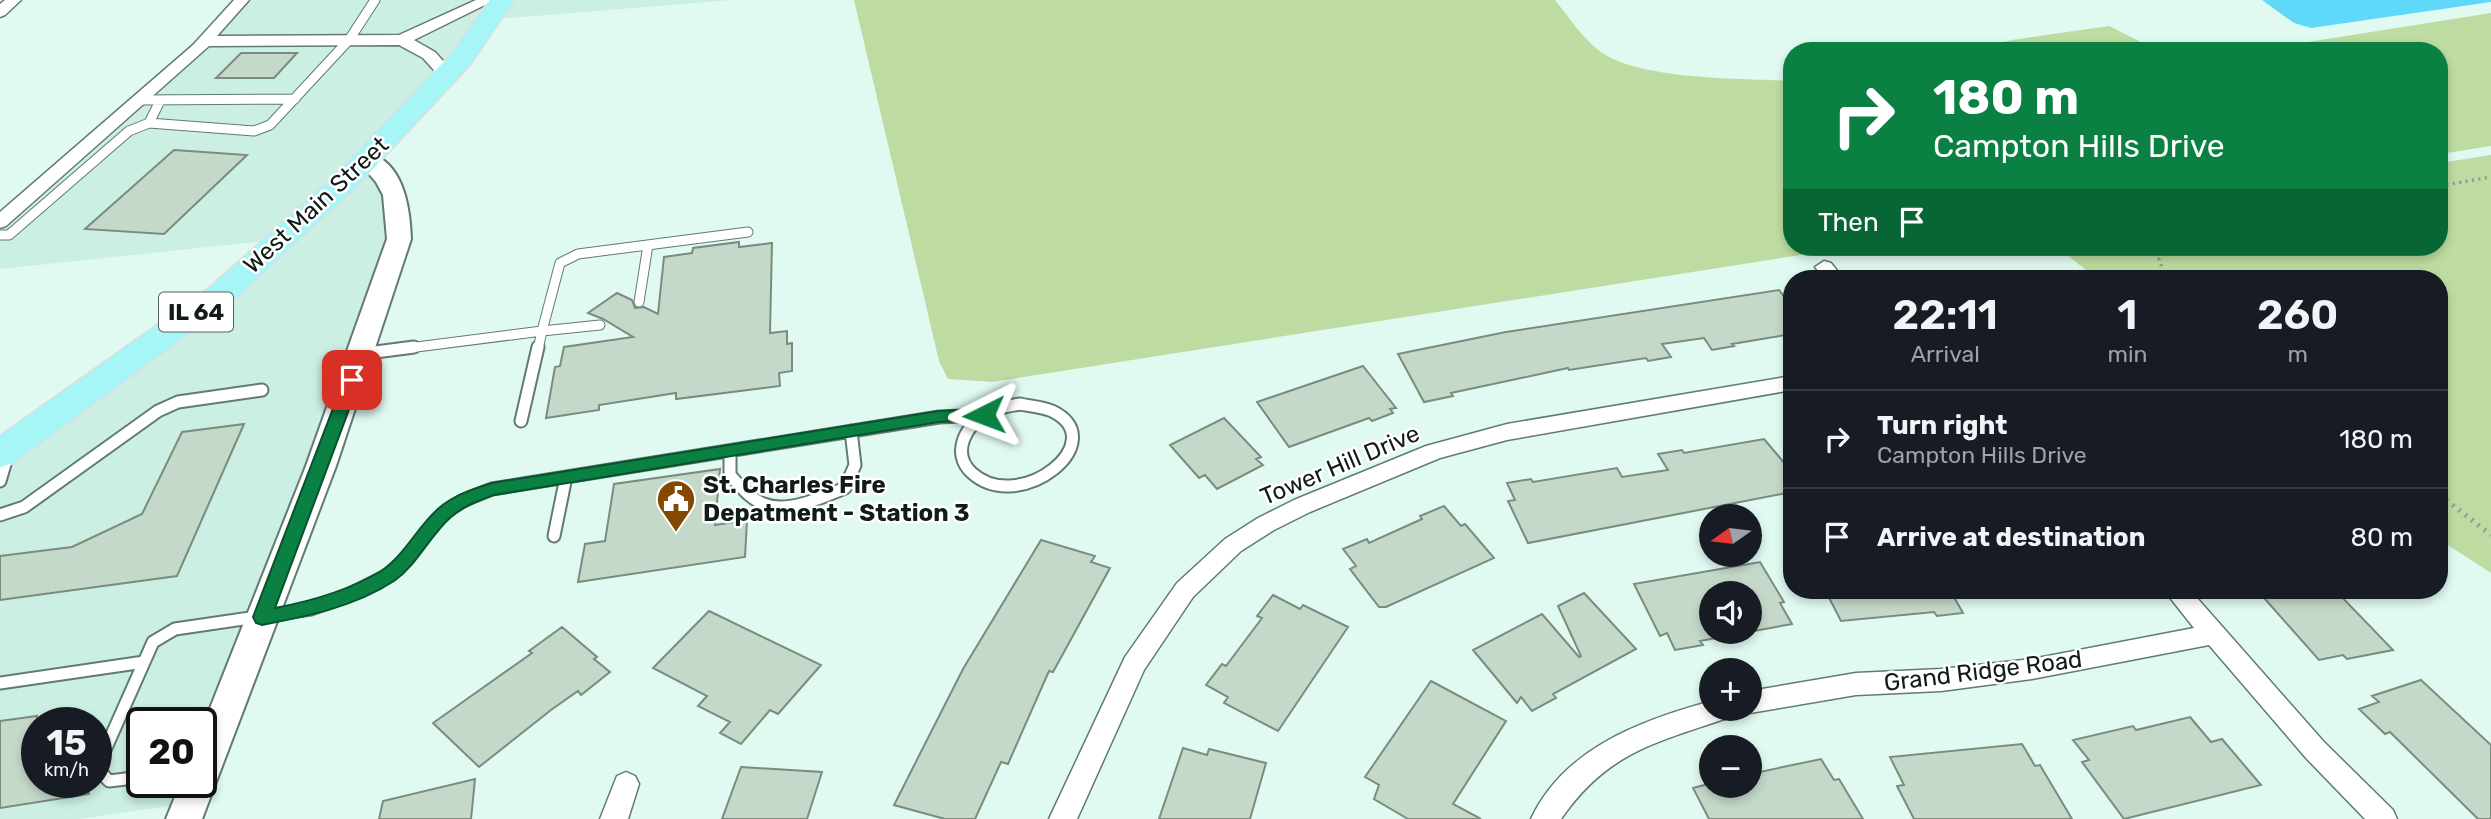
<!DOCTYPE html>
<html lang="en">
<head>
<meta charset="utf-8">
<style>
  body { margin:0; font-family:Rubik,sans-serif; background:#20242c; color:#f1f3f6; height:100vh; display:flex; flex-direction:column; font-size:26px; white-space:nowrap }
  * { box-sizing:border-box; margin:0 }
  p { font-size:23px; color:#9ea1a6 }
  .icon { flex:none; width:38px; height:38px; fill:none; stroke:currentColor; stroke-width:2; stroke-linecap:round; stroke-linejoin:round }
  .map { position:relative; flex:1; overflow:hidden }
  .sheet { position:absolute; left:1783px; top:270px; width:665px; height:329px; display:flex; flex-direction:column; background:#171b24; border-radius:28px; box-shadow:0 4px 10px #0003 }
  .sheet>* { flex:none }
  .banner { position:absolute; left:1783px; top:42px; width:665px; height:214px; border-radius:28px; box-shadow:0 4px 10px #0003; background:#0b8043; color:#fff; overflow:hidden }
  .needle { width:46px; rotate:256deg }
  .fabs { position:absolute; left:1699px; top:504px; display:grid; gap:14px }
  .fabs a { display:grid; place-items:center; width:63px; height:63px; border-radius:50%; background:#171b24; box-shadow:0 4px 10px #0003; font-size:35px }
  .speed { position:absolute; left:21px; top:707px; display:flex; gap:14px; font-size:35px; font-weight:700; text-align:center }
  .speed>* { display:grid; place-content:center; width:91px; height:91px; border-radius:50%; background:#171b24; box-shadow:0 4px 10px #0003; line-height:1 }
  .speed small { font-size:18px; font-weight:400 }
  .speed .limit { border:4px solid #111; border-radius:10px; background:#fff; color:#111 }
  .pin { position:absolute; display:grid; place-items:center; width:60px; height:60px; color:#fff; margin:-30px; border-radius:14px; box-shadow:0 4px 10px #0006 }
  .me { position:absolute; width:77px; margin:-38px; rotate:267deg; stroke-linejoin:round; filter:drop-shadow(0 0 5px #0008) }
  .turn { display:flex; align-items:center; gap:24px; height:147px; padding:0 35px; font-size:32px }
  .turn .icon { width:91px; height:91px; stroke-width:2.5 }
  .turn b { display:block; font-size:49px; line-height:60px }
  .then { display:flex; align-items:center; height:66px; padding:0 35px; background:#0003; gap:14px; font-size:26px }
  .eta { display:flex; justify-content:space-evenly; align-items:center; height:119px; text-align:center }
  .eta b { font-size:42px; font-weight:600; line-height:49px }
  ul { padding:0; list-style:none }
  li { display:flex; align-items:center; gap:21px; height:98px; padding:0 35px; border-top:2px solid #363941 }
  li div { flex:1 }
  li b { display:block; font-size:26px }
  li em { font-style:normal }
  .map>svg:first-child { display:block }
  .built { fill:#ccefe4; fill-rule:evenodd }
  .green { fill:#bedca1 }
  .water { fill:#60d8fa }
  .building { fill:#c5d9ca; stroke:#7a8c7e; stroke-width:2; fill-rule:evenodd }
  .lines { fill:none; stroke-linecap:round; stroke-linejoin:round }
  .service-far1-casing { stroke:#627a72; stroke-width:11 }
  .service-casing { stroke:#627a72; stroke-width:15 }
  .minor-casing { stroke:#627a72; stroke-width:3 }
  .tertiary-casing { stroke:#627a72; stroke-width:4 }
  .primary-casing { stroke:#dedfdf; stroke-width:3 }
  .path-far1 { stroke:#8a9d97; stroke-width:3.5; stroke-dasharray:2 4.5; stroke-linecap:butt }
  .path { stroke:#8a9d97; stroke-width:5; stroke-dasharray:2 6; stroke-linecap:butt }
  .service-far1 { stroke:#fff; stroke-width:9 }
  .service { stroke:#fff; stroke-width:11 }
  .minor { fill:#fff; fill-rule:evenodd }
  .tertiary { fill:#fff; fill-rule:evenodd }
  .primary { fill:#a6f5f7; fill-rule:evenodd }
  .route { fill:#0b8043; stroke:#07532c; stroke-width:2 }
  .labels { text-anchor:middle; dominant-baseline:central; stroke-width:5; stroke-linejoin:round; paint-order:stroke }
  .shield { fill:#fff; stroke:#585f5d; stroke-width:2 }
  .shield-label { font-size:23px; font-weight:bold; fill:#111b18 }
  .street-label { font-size:24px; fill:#111b18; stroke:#fff }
  .poi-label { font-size:24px; font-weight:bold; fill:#111b18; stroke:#fff; text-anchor:start }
</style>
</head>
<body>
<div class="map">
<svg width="2491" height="819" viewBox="0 0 2491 819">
  <rect width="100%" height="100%" fill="#e0faf2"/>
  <path class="built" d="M248,0h247l-23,35 -197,205 -275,29v-43z
    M508,0h223l-233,19z
    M368,169l18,27 4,42 -18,61 -171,440v-16h-59v59h42l-8,23 -97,14h-79v-359zM37,723h59v59h-59z"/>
  <path class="green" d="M854,0h701c13,16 26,36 42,49 38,32 146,29 195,32v166h59l-859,135 -44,-3 -9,-18z
    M2491,13v133l-51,8v-103h-189z
    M2109,26l36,18 29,7h-210l48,-11z
    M2491,155v418l-51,-33v-262h-344l-39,-31h383v-84z"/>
  <path class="water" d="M2262,0h229v2l-180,26 -17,-5z"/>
  <path class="building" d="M241,53h56l-23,25h-58z
    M174,150l73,5 -83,79 -79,-5z
    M739,242v5l33,-4 -2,90 17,-2v13l5,-1v28l-13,2 1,13 -104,13v-6l-77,12v5l-53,8 9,-51 5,-1 4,-19 69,-10 -30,-18 -15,-6 29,-20 15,7 3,8 9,-1 14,7 6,-57 28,-4 1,-5z
    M1779,290l13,17v27l-60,10 2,2 -22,4 -8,-12 -42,6 9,13 -23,4 -2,-3 -77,12 -1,-2 -117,25 2,3 -29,6 -26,-48 108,-22z
    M1363,366l33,42 -6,1 3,4 -21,8 -3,-3 -80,29 -32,-45z
    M1224,418l37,39 -5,2 7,6 -46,24 -12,-14 -6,3 -29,-33z
    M244,424l-67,152 -177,24v-44l72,-9 70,-33 40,-82z
    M1764,439l28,33v20l-264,51 -20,-42 7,-1 -8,-17 24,-4 2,3 84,-14 5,9 46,-7 -10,-16 24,-4 2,3z
    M720,469l-5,56 32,-5 -2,37 -167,25 7,-38 20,-3 9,-57z
    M1444,506l17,20 4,-2 29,34 -108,49h-7l-29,-38 6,-3 -13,-17 24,-10 2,4 53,-24 -2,-3z
    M1041,540l54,16 -4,6 19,6 -57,104 -4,-1 -41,93 -7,-2 -26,57h-30l-51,-14 69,-136z
    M1760,562l24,40 -4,1 12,21 -92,17 3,4 -28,5 -8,-17 -7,3 -26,-52zM1712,593h38v39h-38z
    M1825,590h125l13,23 -26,3 -3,-4 -93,9z
    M2257,590h78l58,60 -46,9 -4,-4 -24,5z
    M1584,593l52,56 -83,45 3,4 -24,13 -11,-14 -4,6 -44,-53 69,-36 37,43 2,-1 -23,-50z
    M1273,595l27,14 3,-4 45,22 -70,104 -54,-28 4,-6 -22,-12 16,-21 4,2 36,-48 -5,-2z
    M709,611l112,54 -43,49 -8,-4 -29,34 -21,-11 10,-11 -32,-16 9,-10 -54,-28z
    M562,627l35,30 -3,2 16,13 -29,23 -3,-4 -27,19 -72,57 -46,-44 99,-70 -3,-2z
    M2421,680l70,65v74h-13l-88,-87 -5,2 -26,-25 20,-7 -7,-6z
    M1431,681l75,40 -53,83 28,15h-73l-34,-20 5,-14 -14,-8z
    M37,716v66h51l1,12 -89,14v-87z
    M2190,717l21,25 11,-3 39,46 -137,34 -42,-57 7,-2 -16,-20 60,-14 3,4z
    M2022,744l13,22 5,-1 32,54h-158l-17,-33 7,-1 -14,-28z
    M1183,748l24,7 2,-6 57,14 -16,56h-91z
    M1821,759l13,21 5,-1 24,40h-154l-16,-31 19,-5v3h38v-12z
    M741,767l81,5 -15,47h-85z
    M475,779l-4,40h-92l4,-18z"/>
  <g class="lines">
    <g class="service-far1-casing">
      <path id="service-far1" d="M138,100l157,-1
        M160,101l-11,22 105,8 16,-6 79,-85 26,-40
        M0,235h9l120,-104 20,-8
        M639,302l9,-57
        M401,349l141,-18 18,-68 18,-9 170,-22
        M538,349l4,-18 58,-6"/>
    </g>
    <g class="service-casing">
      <path id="service" d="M360,354l54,-7
        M1020,404c10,2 23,3 32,7 62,30 -32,105 -80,62 -22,-20 -6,-49 17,-61 10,-5 20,-6 31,-8z
        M521,421l17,-74
        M730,451v24c10,11 20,24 34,29 23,10 59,-7 81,-16l10,-23 -4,-34
        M0,481l8,-27
        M0,515l24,-8 134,-96 20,-9 84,-12
        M554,536l12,-59
        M0,683l144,-21
        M142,777l-33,4 -12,-13 56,-126 22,-13 136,-20 31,-11 46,-23 23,-21 32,-40 19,-13 30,-12 447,-72 45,-2"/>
    </g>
    <g class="minor-casing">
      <path id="minor" d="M5,0h16l-16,15 -5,2v-13z
        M234,0h15l-32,36 182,-1 77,-35h19l-81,40 21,12 18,20 2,3 -8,5 -6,-2 -18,-20 -24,-13 -190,1 -203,180 -6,2v-16l193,-167z
        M1824,261l7,2 12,15h-19l-9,-11z
        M1792,376v14l-285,50 -67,18 -130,54 -36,18 -33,21 -48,46 -49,73 -67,149h-28l76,-162 52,-74 48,-44 33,-21 36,-18 132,-54 81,-22z
        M2164,590h26l134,152 69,68 4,9h-32l-59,-61 -97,-113 -177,34 -91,12 -85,4 -106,18 -9,-4h9v-18l106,-18 85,-4 91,-10 162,-31z
        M1712,701v8h22l-4,8c-73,26 -121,33 -169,102h-30c33,-71 111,-99 181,-118z
        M626,772l9,4 4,8 -11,35h-28l17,-43z"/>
    </g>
    <g class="tertiary-casing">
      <path id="tertiary" d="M368,153c36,9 42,56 43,86l-75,227 -134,353h-36l15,-37h20v-51l105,-265 81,-227 -4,-44 -7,-13 -19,-22 3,-5z"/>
    </g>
    <g class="primary-casing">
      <path id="primary" d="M490,0h24l-44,65 -113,121 -126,116 -218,161 -13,4v-31l209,-148 128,-114 115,-121z"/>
    </g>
    <path class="path-far1" d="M2440,186l51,-9
      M2166,247l-7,12 7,19"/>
    <path class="path" d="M2440,495l51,40"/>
    <use href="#service-far1" class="service-far1"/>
    <use href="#service" class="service"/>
    <use href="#minor" class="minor"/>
    <use href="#tertiary" class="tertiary"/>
    <use href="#primary" class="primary"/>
  </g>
  <path class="route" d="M352,374l8,6 -85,228c37,-7 73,-17 106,-37 24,-16 36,-44 58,-63 15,-13 34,-19 53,-25l447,-72 45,-2 8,6 -8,5 -45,2 -445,73c-16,6 -30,11 -43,22 -22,19 -33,47 -57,64 -40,26 -86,35 -132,44l-6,-2 -3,-6 91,-237z"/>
  <defs>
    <g id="civic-pin" transform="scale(2.0125)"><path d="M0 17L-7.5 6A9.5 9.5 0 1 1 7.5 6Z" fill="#834900" stroke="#fff"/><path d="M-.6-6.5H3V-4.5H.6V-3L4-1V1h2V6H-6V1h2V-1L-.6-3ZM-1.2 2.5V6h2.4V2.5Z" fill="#fff"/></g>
  </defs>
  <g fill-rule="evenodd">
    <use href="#civic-pin" x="676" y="499"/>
  </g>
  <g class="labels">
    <rect class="shield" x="159" y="292.5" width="74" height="39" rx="5"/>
    <g class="shield-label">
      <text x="196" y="312">IL 64</text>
    </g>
    <g class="street-label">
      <text transform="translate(316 205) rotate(-43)">West Main Street</text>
      <text transform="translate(1340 465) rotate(-23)">Tower Hill Drive</text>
      <text transform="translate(1983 671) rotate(-7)">Grand Ridge Road</text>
    </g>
    <g class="poi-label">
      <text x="703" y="485">St. Charles Fire<tspan x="703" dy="28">Depatment - Station 3</tspan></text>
    </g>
  </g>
</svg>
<div class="fabs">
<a><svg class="needle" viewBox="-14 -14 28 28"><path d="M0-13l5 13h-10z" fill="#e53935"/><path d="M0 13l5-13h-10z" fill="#9ea1a6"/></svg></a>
<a><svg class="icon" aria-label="sound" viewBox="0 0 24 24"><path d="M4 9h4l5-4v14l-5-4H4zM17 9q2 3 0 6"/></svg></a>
<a>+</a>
<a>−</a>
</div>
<div class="speed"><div>15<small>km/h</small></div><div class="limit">20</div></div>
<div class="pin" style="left:352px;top:380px;background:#d93025"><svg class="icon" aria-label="arrive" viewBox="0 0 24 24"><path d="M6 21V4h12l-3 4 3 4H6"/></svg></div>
<svg class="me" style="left:984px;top:415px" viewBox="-20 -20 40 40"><path d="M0-17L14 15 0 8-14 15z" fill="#0b8043" stroke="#fff" stroke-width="4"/></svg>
<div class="banner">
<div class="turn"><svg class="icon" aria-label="right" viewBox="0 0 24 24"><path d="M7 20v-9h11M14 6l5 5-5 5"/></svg><div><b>180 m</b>Campton Hills Drive</div></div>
<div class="then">Then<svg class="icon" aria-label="arrive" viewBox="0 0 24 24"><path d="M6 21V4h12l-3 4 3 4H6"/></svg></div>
</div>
<section class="sheet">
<div class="eta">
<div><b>22:11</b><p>Arrival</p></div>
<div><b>1</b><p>min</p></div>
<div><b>260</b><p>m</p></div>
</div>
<ul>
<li><svg class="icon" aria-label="right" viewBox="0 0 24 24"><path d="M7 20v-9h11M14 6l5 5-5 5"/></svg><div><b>Turn right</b><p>Campton Hills Drive</p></div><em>180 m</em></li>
<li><svg class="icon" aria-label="arrive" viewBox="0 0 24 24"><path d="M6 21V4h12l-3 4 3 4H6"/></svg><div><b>Arrive at destination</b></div><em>80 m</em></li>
</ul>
</section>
</div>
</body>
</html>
